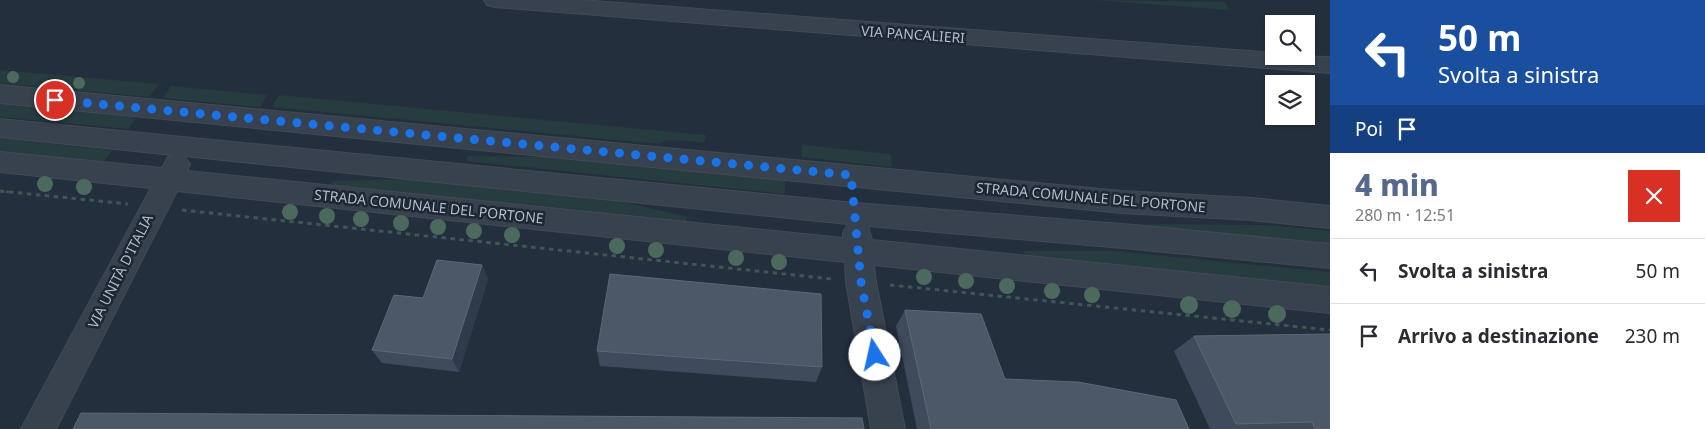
<!DOCTYPE html>
<html lang="it">
<head>
<meta charset="utf-8">
<style>
  body { margin:0; font-family:"Noto Sans",sans-serif; background:#f2f2f3; color:#2b2b33; height:100vh; display:flex; flex-direction:column; font-size:19px; white-space:nowrap }
  * { box-sizing:border-box; margin:0 }
  p { font-size:16px; color:#7c7c81 }
  .icon { flex:none; width:28px; height:28px; fill:none; stroke:currentColor; stroke-width:2; stroke-linecap:round; stroke-linejoin:round }
  .map { position:relative; flex:1; overflow:hidden }
  .side { display:flex; flex-direction:column; background:#fff; width:375px }
  .side>* { flex:none }
  .guide { background:#1a4fa0; color:#fff; overflow:hidden }
  .fabs { position:absolute; left:1265px; top:15px; display:grid; gap:10px }
  .fabs a { display:grid; place-items:center; width:50px; height:50px; border-radius:0px; background:#fff; box-shadow:0 1px 4px #0004; font-size:25px }
  .pin { position:absolute; display:grid; place-items:center; width:42px; height:42px; color:#fff; margin:-21px; border:2px solid #fff; border-radius:50%; box-shadow:0 1px 5px #0007 }
  .me { position:absolute; width:55px; margin:-28px; rotate:350deg; stroke-linejoin:round; filter:drop-shadow(0 0 4px #0008) }
  .turn { display:flex; align-items:center; gap:18px; height:105px; padding:0 25px; font-size:22px }
  .turn .icon { width:65px; height:65px; stroke-width:2.5 }
  .turn b { display:block; font-size:35px; line-height:42px }
  .then { display:flex; align-items:center; height:48px; padding:0 25px; background:#0003; gap:10px; font-size:19px }
  .round { display:grid; place-items:center; flex:none; width:52px; height:52px; border-radius:0px; background:#f2f2f3 }
  .head { display:flex; align-items:center; justify-content:space-between; height:85px; padding:0 25px }
  h1 { font-size:30px; font-weight:800; line-height:38px; color:#56698c }
  ul { padding:0; list-style:none }
  li { display:flex; align-items:center; gap:15px; height:65px; padding:0 25px; border-top:1px solid #e1e1e2 }
  li div { flex:1 }
  li b { display:block; font-size:19px }
  li em { font-style:normal }
  main { display:flex; flex:1; min-height:0 }
  .map>svg:first-child { display:block }
  .green { fill:#263c3f }
  .lines { fill:none; stroke-linecap:round; stroke-linejoin:round }
  .minor-casing { stroke:#414a57; stroke-width:2 }
  .path-far1 { stroke:#3f5557; stroke-width:2.5; stroke-dasharray:3 3; stroke-linecap:butt }
  .path { stroke:#3f5557; stroke-width:3; stroke-dasharray:4.5 4.5; stroke-linecap:butt }
  .minor { fill:#38414e; fill-rule:evenodd }
  .tree { fill:#4b6a5d }
  .wall { fill:#3f4b5c }
  .shaded-wall { fill:#2f3b4b }
  .building { fill:#4b5868; stroke:#5c6777 }
  .route { stroke:#1a73e8; stroke-width:9; stroke-dasharray:0 16.2 }
  .labels { text-anchor:middle; dominant-baseline:central; stroke-width:5; stroke-linejoin:round; paint-order:stroke }
  .street-label { font-size:14px; fill:#b4bcc9; stroke:#1d2633 }
</style>
</head>
<body>
<main>
<div class="map">
<svg width="1330" height="429" viewBox="0 0 1330 429">
  <rect width="100%" height="100%" fill="#242f3e"/>
  <path class="green" d="M1094,0l131,2 4,8z
    M0,70l159,14 -10,13 -149,-14z
    M171,86l96,9 -7,12 -97,-9z
    M279,95l427,40 -2,7 -37,-2 -8,4 -387,-37z
    M0,102l121,12 14,5 -7,10 -128,-12z
    M0,138l112,12 -11,15 -101,-10z
    M802,145l89,9 1,13 -90,-10z
    M468,156l101,1 216,22v15l-319,-33z
    M409,179l202,20 76,18 -2,8 -356,-37 3,-7z
    M1147,224l118,1 65,6v16l-181,-17z
    M1024,251h89l217,21v19l-305,-31z"/>
  <g class="lines">
    <g class="minor-casing">
      <path id="minor" d="M484,0h97l693,53v3l56,1v16l-835,-66 -8,-2z
        M0,85l1122,106 129,7 79,8v22l-79,-8 -129,-7 -1122,-110z
        M0,119l855,84 279,22 196,19v24l-196,-19 -266,-23 4,14 458,47v26l-456,-48 2,17 29,147h-34l-25,-147 -1,-20 -668,-71 -121,238h-35l130,-241 -151,-16v-20l162,16 6,-11 5,-2 -173,-18zM184,156l664,68 -5,9v5l-656,-67 3,-7z"/>
    </g>
    <path class="path-far1" d="M0,191l9,1"/>
    <path class="path" d="M0,191l128,13
      M182,210l650,69
      M890,285l440,45"/>
    <use href="#minor" class="minor"/>
  </g>
  <g class="tree">
    <circle cx="13" cy="77" r="6"/>
    <circle cx="79" cy="83" r="6"/>
    <circle cx="45" cy="184" r="8"/>
    <circle cx="84" cy="187" r="8"/>
    <circle cx="290" cy="212" r="8"/>
    <circle cx="327" cy="216" r="8"/>
    <circle cx="361" cy="219" r="8"/>
    <circle cx="401" cy="223" r="8"/>
    <circle cx="438" cy="227" r="8"/>
    <circle cx="474" cy="231" r="8"/>
    <circle cx="512" cy="235" r="8"/>
    <circle cx="617" cy="246" r="8"/>
    <circle cx="656" cy="250" r="8"/>
    <circle cx="736" cy="258" r="8"/>
    <circle cx="779" cy="262" r="8"/>
    <circle cx="924" cy="277" r="8"/>
    <circle cx="966" cy="281" r="8"/>
    <circle cx="1007" cy="286" r="8"/>
    <circle cx="1052" cy="291" r="8"/>
    <circle cx="1092" cy="295" r="8"/>
    <circle cx="1189" cy="305" r="9"/>
    <circle cx="1232" cy="309" r="9"/>
    <circle cx="1277" cy="314" r="9"/>
  </g>
  <path class="wall" d="M482,265l6,14 -29,93 -77,-9 -10,-13 51,-52z
    M905,310l100,69 184,50h-272l-21,-103z
    M1194,336l136,93h-120l-36,-78z
    M597,351l225,16 -6,15 -216,-16z"/>
  <path class="shaded-wall" d="M482,265l6,14 -29,93 -7,-13z"/>
  <path class="building" d="M437,260l45,5 -30,94 -80,-9 22,-55 29,3z
    M610,274l211,20 1,73 -225,-16z
    M905,310l76,4 24,65 73,3 98,18 13,29h-258z
    M1330,334v95h-15l-3,-7 -76,2 -42,-88z
    M81,413l781,5 2,11h-791z"/>
  <g class="lines">
    <path class="route" d="M55,100l796,75 10,107 14,73"/>
  </g>
  <g class="labels">
    <g class="street-label">
      <text transform="translate(913 34) rotate(4)">VIA PANCALIERI</text>
      <text transform="translate(1091 197) rotate(5)">STRADA COMUNALE DEL PORTONE</text>
      <text transform="translate(429 206) rotate(6)">STRADA COMUNALE DEL PORTONE</text>
      <text transform="translate(120 271) rotate(-63)">VIA UNITÀ D'ITALIA</text>
    </g>
  </g>
</svg>
<div class="fabs">
<a><svg class="icon" aria-label="search" viewBox="0 0 24 24"><circle cx="10" cy="10" r="6"/><path d="M15 15l6 6"/></svg></a>
<a><svg class="icon" aria-label="layers" viewBox="0 0 24 24"><path d="M12 4l9 5-9 5-9-5zM3 14l9 5 9-5"/></svg></a>
</div>
<div class="pin" style="left:55px;top:100px;background:#d93025"><svg class="icon" aria-label="arrive" viewBox="0 0 24 24"><path d="M6 21V4h12l-3 4 3 4H6"/></svg></div>
<svg class="me" style="left:875px;top:355px" viewBox="-20 -20 40 40"><circle r="19" fill="#fff"/><path d="M0-13L10 11 0 6-10 11z" fill="#1a73e8"/></svg>
</div>
<section class="side">
<div class="guide">
<div class="turn"><svg class="icon" aria-label="left" viewBox="0 0 24 24"><path d="M17 20v-9H6M10 6l-5 5 5 5"/></svg><div><b>50 m</b>Svolta a sinistra</div></div>
<div class="then">Poi<svg class="icon" aria-label="arrive" viewBox="0 0 24 24"><path d="M6 21V4h12l-3 4 3 4H6"/></svg></div>
</div>
<div class="head"><div><h1>4 min</h1><p>280 m · 12:51</p></div><a class="round" style="background:#d93025;color:#fff"><svg class="icon" aria-label="close" viewBox="0 0 24 24"><path d="M6 6l12 12M18 6L6 18"/></svg></a></div>
<ul>
<li><svg class="icon" aria-label="left" viewBox="0 0 24 24"><path d="M17 20v-9H6M10 6l-5 5 5 5"/></svg><div><b>Svolta a sinistra</b></div><em>50 m</em></li>
<li><svg class="icon" aria-label="arrive" viewBox="0 0 24 24"><path d="M6 21V4h12l-3 4 3 4H6"/></svg><div><b>Arrivo a destinazione</b></div><em>230 m</em></li>
</ul>
</section>
</main>
</body>
</html>
